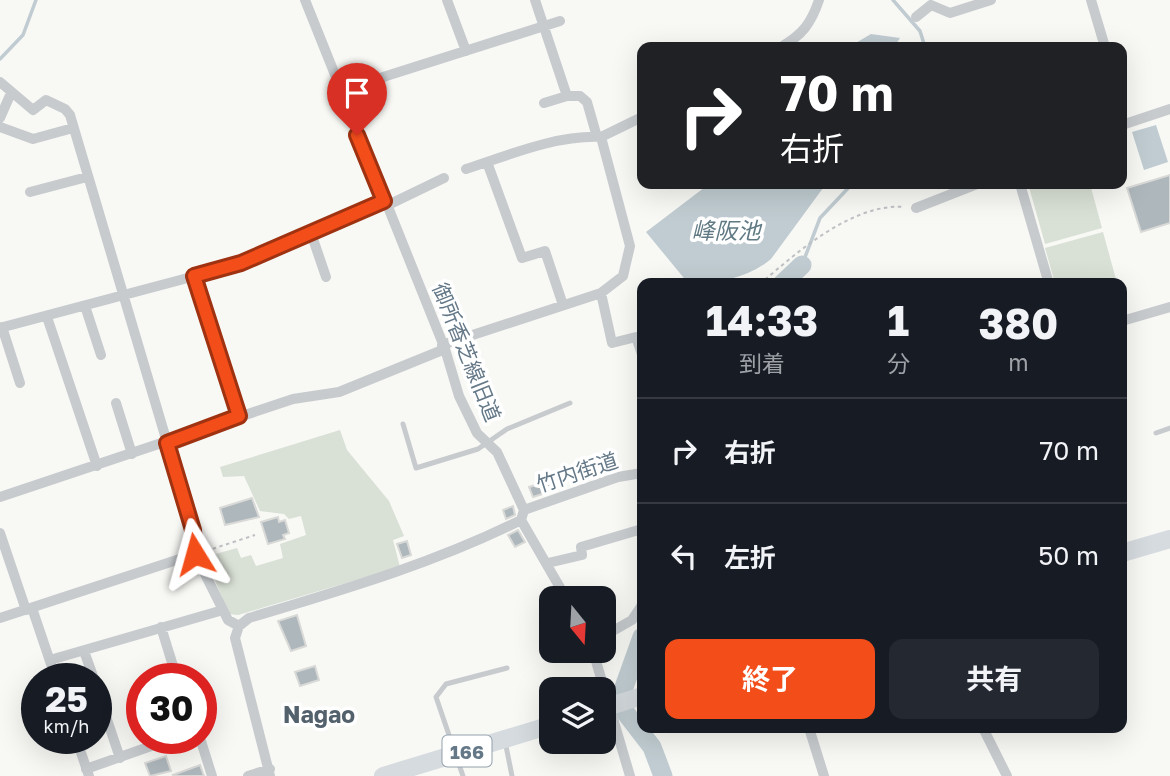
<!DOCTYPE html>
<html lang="ja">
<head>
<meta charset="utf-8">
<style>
  body { margin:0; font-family:"Golos Text","Noto Sans JP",sans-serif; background:#242831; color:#f1f3f6; height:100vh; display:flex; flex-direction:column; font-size:26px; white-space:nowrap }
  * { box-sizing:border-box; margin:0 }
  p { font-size:23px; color:#9ea1a6 }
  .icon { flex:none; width:38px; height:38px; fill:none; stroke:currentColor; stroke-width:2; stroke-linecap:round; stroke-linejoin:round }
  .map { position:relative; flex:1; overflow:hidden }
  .drawer { position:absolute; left:637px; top:278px; width:490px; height:455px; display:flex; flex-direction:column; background:#171b24; border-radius:14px; box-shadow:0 7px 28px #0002 }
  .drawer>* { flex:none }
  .hud { position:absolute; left:637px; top:42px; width:490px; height:147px; border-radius:14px; box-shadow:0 7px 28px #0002; background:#202124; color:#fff; overflow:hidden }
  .needle { width:46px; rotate:162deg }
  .controls { position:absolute; left:539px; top:586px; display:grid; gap:14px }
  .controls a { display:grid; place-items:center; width:77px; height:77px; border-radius:14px; background:#171b24; box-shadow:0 7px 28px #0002; font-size:35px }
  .speed { position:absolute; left:21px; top:663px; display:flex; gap:14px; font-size:35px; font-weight:700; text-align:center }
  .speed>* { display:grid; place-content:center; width:91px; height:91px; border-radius:50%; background:#171b24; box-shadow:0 7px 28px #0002; line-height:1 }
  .speed small { font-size:18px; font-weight:400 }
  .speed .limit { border:10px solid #d22; background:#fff; color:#111 }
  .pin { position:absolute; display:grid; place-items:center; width:60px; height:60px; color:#fff; margin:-72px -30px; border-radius:50% 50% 50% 0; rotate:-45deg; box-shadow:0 0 7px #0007 }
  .pin .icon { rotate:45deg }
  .me { position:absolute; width:77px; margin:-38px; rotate:352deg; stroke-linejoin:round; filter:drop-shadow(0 0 5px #0008) }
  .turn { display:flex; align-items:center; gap:24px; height:147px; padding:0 28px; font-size:32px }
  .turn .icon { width:91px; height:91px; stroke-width:2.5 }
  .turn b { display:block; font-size:49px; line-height:60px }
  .eta { display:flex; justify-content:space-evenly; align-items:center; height:119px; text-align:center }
  .eta b { font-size:42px; font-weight:700; line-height:49px }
  .cta { display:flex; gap:14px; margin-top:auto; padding:14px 28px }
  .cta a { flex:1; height:80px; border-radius:14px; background:#f34d1a; color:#fff; font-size:28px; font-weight:700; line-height:80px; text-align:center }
  .cta a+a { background:#242831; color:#f1f3f6 }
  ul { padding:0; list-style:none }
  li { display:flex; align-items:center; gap:21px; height:105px; padding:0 28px; border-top:2px solid #363941 }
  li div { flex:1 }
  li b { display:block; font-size:26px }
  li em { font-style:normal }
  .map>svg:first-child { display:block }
  .green { fill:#d9e0d5 }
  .water { fill:#c0ccd1 }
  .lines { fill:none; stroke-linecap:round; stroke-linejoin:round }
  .stream { stroke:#c0ccd1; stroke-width:3.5 }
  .river { stroke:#c0ccd1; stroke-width:19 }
  .building { fill:#aeb7bc; stroke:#d9dad7; stroke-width:2 }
  .path { stroke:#bec1c3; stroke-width:2; stroke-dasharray:3.5 3.5; stroke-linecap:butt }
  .lane { stroke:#c7cbce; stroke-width:5 }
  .street { stroke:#c7cbce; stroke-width:10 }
  .highway { stroke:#d6dbdf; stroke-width:18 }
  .route-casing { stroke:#9e3211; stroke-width:18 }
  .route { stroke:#f34d1a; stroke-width:12 }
  .labels { text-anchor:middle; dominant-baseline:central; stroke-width:7; stroke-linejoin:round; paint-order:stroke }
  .shield { fill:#fff; stroke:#92a0ac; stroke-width:2 }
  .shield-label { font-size:19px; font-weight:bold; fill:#647888 }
  .street-label { font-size:21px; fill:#647888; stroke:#fff }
  .water-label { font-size:23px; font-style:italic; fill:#607a84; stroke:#fff }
  .neighbourhood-label { font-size:23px; font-weight:bold; fill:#53616d; stroke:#fff }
</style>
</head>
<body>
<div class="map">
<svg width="1170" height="776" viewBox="0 0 1170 776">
  <rect width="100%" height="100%" fill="#f8f8f5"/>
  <path class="green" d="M1041,184h49l12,44 -57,16 -16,-57z
    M1103,232l14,51h-62l-10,-35z
    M340,430l7,20 42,51 15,35 -11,4 7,27 -162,48 -9,-1 -24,-57 32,-9 4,10 10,-3 5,11 27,-8 -3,-14 26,-9 -5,-19 -12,3 -5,-5 -24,-3 -16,-35 -21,1 -3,-10z"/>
  <path class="water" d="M871,34l29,4 -6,9h-45z
    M1156,125l12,37 -24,8 -12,-38z
    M709,184h117l-55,75c-22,19 -55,25 -83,24l-42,-51z"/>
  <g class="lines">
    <path class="stream" d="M893,0l27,31 5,16
      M0,59l23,-24 13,-35
      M802,265l18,-47 32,-34"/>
    <path class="river" d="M782,284l20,-19
      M642,637l-19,53 2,22 27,35 11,29"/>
  </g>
  <path class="building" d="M1170,175v48l-29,9 -14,-44z
    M549,481l3,10 -19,6 -4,-10z
    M252,498l7,19 -34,8 -5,-17z
    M513,506l2,9 -9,4 -3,-9z
    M278,517l1,5 6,-2 4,13 -6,2 2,4 -17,5 -7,-22z
    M518,530l7,12 -10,5 -7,-12z
    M407,541l4,14 -9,3 -5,-14z
    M297,615l9,31 -15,5 -13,-30z
    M315,666l4,14 -19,6 -5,-14z
    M166,756l5,15 -21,5 -5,-13z
    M200,765l4,11h-30l-1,-1z"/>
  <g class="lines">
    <path class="path" d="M760,284c37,-32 93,-81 144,-77
      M206,551l49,-16"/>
    <path class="lane" d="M403,424l13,44 62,-19 29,-20 63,-26
      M1156,433l14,-5
      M505,741l7,35
      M463,776l-27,-79 10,-13 61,-16"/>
    <path class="street" d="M447,0l19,51
      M535,0l32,96
      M1091,0l14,47
      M916,17l15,-12 19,8 41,-13
      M781,47c21,-12 30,-23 38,-47
      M0,82l33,28 13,-10 19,9 5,6 123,415 2,24
      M339,91l221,-70
      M544,103l23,-7h13l7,6 10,35
      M0,118l11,-25
      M1122,125l48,-16
      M0,127l33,12 40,-11
      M487,162l35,96 23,-7 18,54
      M466,169c43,-14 90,-34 135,-32
      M1020,184l29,100
      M30,192l57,-15
      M386,206l58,-28
      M916,208l61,-24
      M311,233l15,44
      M194,276l45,140
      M601,293l11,50 24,-6 6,17
      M85,306l16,49
      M47,317l50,149
      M1122,321l48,-14
      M2,327l18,56
      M0,328l229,-61 155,-66
      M442,345l159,-52 22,-17 7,-30 -29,-109 41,-20
      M116,403l16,51
      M0,497l293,-98 46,-7 106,-43
      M524,510l94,-33 24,-4
      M521,520l45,78
      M0,533l26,77
      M548,563l34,-8 -1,-8 61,-18
      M32,608l24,71
      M0,618l195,-64 33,66 11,6
      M161,627l13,42 8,10
      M604,636l28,-16 10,-15
      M84,651l10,28
      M593,651l37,125
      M50,660l173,-50
      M96,687l24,71
      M809,728l15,48
      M983,728l24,48
      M76,738l13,38
      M200,738l12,38
      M86,769l88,-31
      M248,776l22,-7
      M270,776l-35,-138 4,-12 10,-8c93,-28 186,-55 272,-98l3,-10 -27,-58 -20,-19 -18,-37 -14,-47 -140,-349"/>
    <path class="highway" d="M1122,553l48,-14
      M604,708l38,-12
      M383,776l168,-51"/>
  </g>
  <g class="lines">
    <g class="route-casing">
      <path id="route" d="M195,554l-2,-24 -26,-87 72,-27 -45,-140 47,-13 143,-62 -27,-66"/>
    </g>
    <use href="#route" class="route"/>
  </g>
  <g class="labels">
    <rect class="shield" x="442.5" y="735.5" width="49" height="31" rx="5"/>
    <g class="shield-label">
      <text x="467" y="751">166</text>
    </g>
    <g class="street-label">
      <text transform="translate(467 352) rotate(68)">御所香芝線旧道</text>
      <text transform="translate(577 472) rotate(-18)">竹内街道</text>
    </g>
    <g class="water-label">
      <text x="726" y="230">峰阪池</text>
    </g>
    <g class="neighbourhood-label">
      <text x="319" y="714">Nagao</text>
    </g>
  </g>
</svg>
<div class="controls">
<a><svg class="needle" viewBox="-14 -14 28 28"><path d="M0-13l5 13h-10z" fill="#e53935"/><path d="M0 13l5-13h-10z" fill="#9ea1a6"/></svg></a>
<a><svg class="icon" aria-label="layers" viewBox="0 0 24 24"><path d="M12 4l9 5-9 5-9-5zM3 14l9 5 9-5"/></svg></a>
</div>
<div class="speed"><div>25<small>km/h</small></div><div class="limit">30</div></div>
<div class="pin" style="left:357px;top:135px;background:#d93025"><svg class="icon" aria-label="arrive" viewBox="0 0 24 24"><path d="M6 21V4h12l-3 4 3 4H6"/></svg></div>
<svg class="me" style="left:195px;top:554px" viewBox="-20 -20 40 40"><path d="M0-17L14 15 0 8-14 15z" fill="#f34d1a" stroke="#fff" stroke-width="4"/></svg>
<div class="hud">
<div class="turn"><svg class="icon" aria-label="right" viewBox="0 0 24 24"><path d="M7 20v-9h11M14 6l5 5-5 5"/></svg><div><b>70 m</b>右折</div></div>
</div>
<section class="drawer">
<div class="eta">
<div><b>14:33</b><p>到着</p></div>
<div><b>1</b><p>分</p></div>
<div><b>380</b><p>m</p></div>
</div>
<ul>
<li><svg class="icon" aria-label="right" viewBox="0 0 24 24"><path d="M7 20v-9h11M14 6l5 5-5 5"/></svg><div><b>右折</b></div><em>70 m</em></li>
<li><svg class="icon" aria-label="left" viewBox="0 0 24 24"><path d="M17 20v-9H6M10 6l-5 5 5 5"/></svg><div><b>左折</b></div><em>50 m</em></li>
</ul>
<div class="cta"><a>終了</a><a>共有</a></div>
</section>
</div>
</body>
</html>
